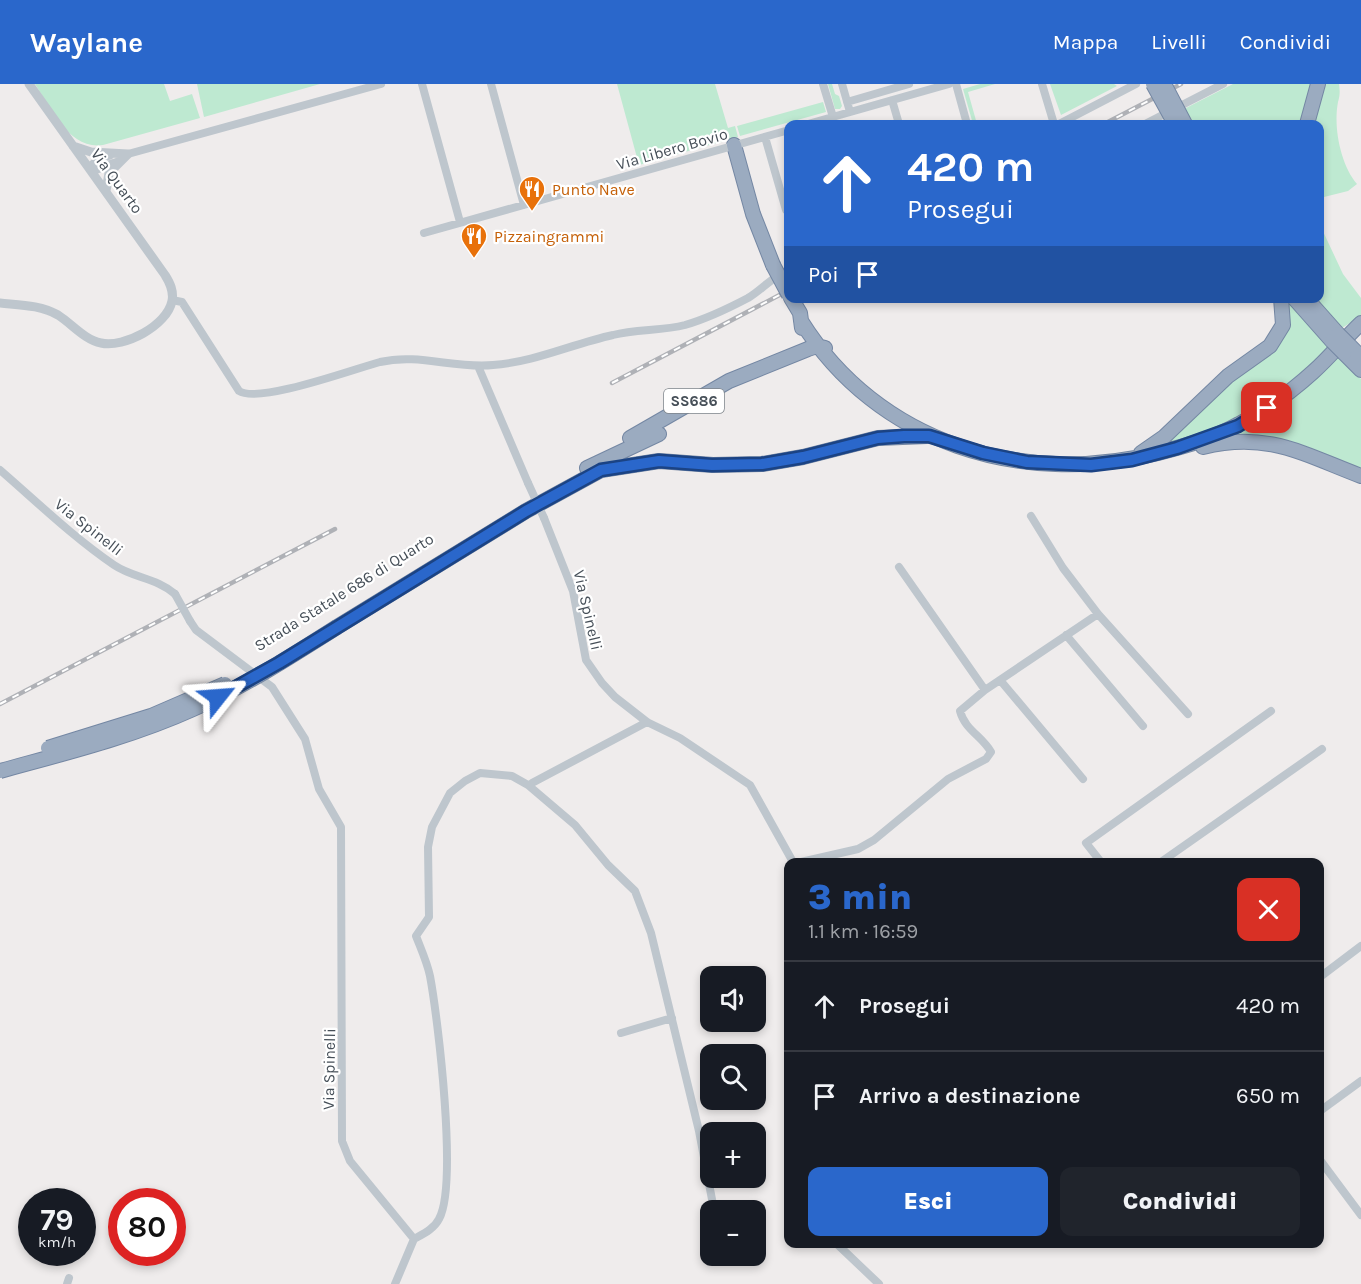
<!DOCTYPE html>
<html lang="it">
<head>
<meta charset="utf-8">
<style>
  body { margin:0; font-family:Karla,sans-serif; background:#20242c; color:#f1f3f6; height:100vh; display:flex; flex-direction:column; font-size:22px; white-space:nowrap }
  * { box-sizing:border-box; margin:0 }
  p { font-size:20px; color:#9ea1a6 }
  .icon { flex:none; width:33px; height:33px; fill:none; stroke:currentColor; stroke-width:2; stroke-linecap:round; stroke-linejoin:round }
  .map { position:relative; flex:1; overflow:hidden }
  .sheet { position:absolute; left:784px; top:774px; width:540px; height:390px; display:flex; flex-direction:column; background:#171b24; border-radius:12px; box-shadow:0 3px 9px #0003 }
  .sheet>* { flex:none }
  .hud { position:absolute; left:784px; top:36px; width:540px; height:183px; border-radius:12px; box-shadow:0 3px 9px #0003; background:#2a67cb; color:#fff; overflow:hidden }
  .controls { position:absolute; left:700px; top:882px; display:grid; gap:12px }
  .controls a { display:grid; place-items:center; width:66px; height:66px; border-radius:12px; background:#171b24; box-shadow:0 3px 9px #0003; font-size:30px }
  .speed { position:absolute; left:18px; top:1104px; display:flex; gap:12px; font-size:30px; font-weight:700; text-align:center }
  .speed>* { display:grid; place-content:center; width:78px; height:78px; border-radius:50%; background:#171b24; box-shadow:0 3px 9px #0003; line-height:1 }
  .speed small { font-size:15px; font-weight:400 }
  .speed .limit { border:9px solid #d22; background:#fff; color:#111 }
  .pin { position:absolute; display:grid; place-items:center; width:51px; height:51px; color:#fff; margin:-26px; border-radius:12px; box-shadow:0 3px 9px #0006 }
  .me { position:absolute; width:66px; margin:-33px; rotate:62deg; stroke-linejoin:round; filter:drop-shadow(0 0 4px #0008) }
  .turn { display:flex; align-items:center; gap:21px; height:126px; padding:0 24px; font-size:27px }
  .turn .icon { width:78px; height:78px; stroke-width:2.5 }
  .turn b { display:block; font-size:42px; line-height:51px }
  .then { display:flex; align-items:center; height:57px; padding:0 24px; background:#0003; gap:12px; font-size:22px }
  .round { display:grid; place-items:center; flex:none; width:63px; height:63px; border-radius:12px; background:#20242c }
  .headline { display:flex; align-items:center; justify-content:space-between; height:102px; padding:0 24px }
  h1 { font-size:36px; font-weight:800; line-height:45px; color:#2a67cb }
  .button { display:flex; gap:12px; margin-top:auto; padding:12px 24px }
  .button a { flex:1; height:69px; border-radius:12px; background:#2a67cb; color:#fff; font-size:24px; font-weight:800; line-height:69px; text-align:center }
  .button a+a { background:#20242c; color:#f1f3f6 }
  ul { padding:0; list-style:none }
  li { display:flex; align-items:center; gap:18px; height:90px; padding:0 24px; border-top:2px solid #363941 }
  li div { flex:1 }
  li b { display:block; font-size:22px }
  li em { font-style:normal }
  header { display:flex; align-items:center; gap:36px; box-sizing:border-box; height:84px; padding:0 30px; background:#2a67cb; color:#fff }
  header strong { font-size:28px }
  nav { display:flex; gap:33px; margin-inline-start:auto; font-size:21px }
  .map>svg:first-child { display:block }
  .green { fill:#bee9d1 }
  .lines { fill:none; stroke-linecap:round; stroke-linejoin:round }
  .trunk-casing { stroke:#7487a3; stroke-width:16 }
  .minor { stroke:#bec6cd; stroke-width:8 }
  .tertiary { stroke:#bec6cd; stroke-width:9 }
  .trunk { stroke:#9babc0; stroke-width:14 }
  .rail-casing { stroke:#afb1b6; stroke-width:4.5 }
  .rail { stroke:#fff; stroke-width:2; stroke-dasharray:7; stroke-linecap:butt }
  .trunk-bridge-casing { stroke:#7487a3; stroke-width:16; stroke-linecap:butt }
  .minor-bridge { stroke:#bec6cd; stroke-width:8 }
  .trunk-bridge { stroke:#9babc0; stroke-width:14 }
  .route-casing { stroke:#1b4384; stroke-width:15 }
  .route { stroke:#2a67cb; stroke-width:10 }
  .labels { text-anchor:middle; dominant-baseline:central; stroke-width:4.5; stroke-linejoin:round; paint-order:stroke }
  .shield { fill:#fff; stroke:#7e848a; stroke-width:1.5 }
  .shield-label { font-size:15px; font-weight:bold; fill:#464f58 }
  .street-label { font-size:16px; fill:#464f58; stroke:#fff }
  .food-label { font-size:16px; fill:#c56008; stroke:#fff; text-anchor:start }
</style>
</head>
<body>
<header>
<strong>Waylane</strong>
<nav><a>Mappa</a><a>Livelli</a><a>Condividi</a></nav>
</header>
<div class="map">
<svg width="1361" height="1200" viewBox="0 0 1361 1200">
  <rect width="100%" height="100%" fill="#efecec"/>
  <path class="green" d="M35,0h129l6,17 22,-7 8,24 -97,27c-34,5 -52,-37 -68,-61z
    M197,0h123l-116,33z
    M617,0h98l13,44 7,-2 3,11 -99,28z
    M828,0h4l3,10 4,2 3,10 -2,3h-5z
    M980,0h15l-27,8 9,32h-4l-10,-35z
    M1050,0h64l3,2 -56,29z
    M1233,0h79l-10,40h-110l-8,-15z
    M1324,0h15c1,8 1,11 -1,18 -5,26 3,63 19,82l-9,7 -28,7v-74h-6z
    M823,18l3,10 -86,24 -3,-10z
    M1320,141l23,49 18,24v18l-19,12 -26,-29 4,-1z
    M1288,216l41,47c-41,40 -82,71 -137,90 -9,3 -22,10 -31,8l42,-43 63,-48z
    M1337,271l24,24v94l-131,-38z"/>
  <g class="lines">
    <g class="trunk-casing">
      <path id="trunk" d="M1307,40l11,-40
        M734,61l19,69 20,51
        M791,214l9,15 2,15
        M1294,214l38,43
        M1306,214l32,36
        M801,237c77,123 221,166 357,132 27,-7 57,-15 81,-29 27,-14 52,-32 74,-52 17,-15 31,-33 48,-49
        M1350,262l11,11
        M1344,269l17,17
        M630,354l99,-57 79,-32 9,-3 8,2
        M1203,363c64,-16 100,7 158,29
        M1141,369l23,-16 64,-61 42,-30 13,-21 -2,-27
        M587,384l72,-34
        M337,543l189,-116 75,-41 58,-9 54,4 49,-1 41,-7 75,-19 49,-2"/>
    </g>
    <path class="minor" d="M422,0l38,138
      M491,0l33,121
      M823,0l10,33
      M842,0l8,28
      M956,0l11,40
      M1042,0l12,40
      M892,16l7,24
      M847,18l62,-18
      M808,40l141,-40
      M1059,40l77,-40
      M1145,40l78,-40
      M765,53l21,73h3
      M128,70l253,-70
      M424,149l365,-103
      M172,216l10,2 57,89c20,13 115,-22 141,-29 39,-9 75,7 113,3 42,-3 79,-21 120,-30 23,-6 49,-4 72,-10 21,-6 44,-17 63,-27 15,-9 22,-20 41,-28
      M478,282l50,117
      M0,386c37,32 73,67 114,95 19,13 43,13 61,29
      M1031,432l32,52 35,46 90,100
      M544,434l29,73 13,69 16,23 13,14 32,25 33,16 70,47 43,77
      M899,483l86,123
      M190,537l6,9 76,57 33,52 14,50 22,38 1,314 8,20 64,78c9,-5 20,-10 25,-20 19,-34 -1,-200 -9,-243 -3,-14 -9,-27 -14,-40l13,-19 -1,-70 4,-20 18,-34 15,-12 15,-8 32,3 16,9 47,40 33,40 27,26 16,42 48,198 15,79
      M1066,551l77,91
      M1000,596l83,99
      M532,699l115,-61
      M801,778l57,-13 16,-9 74,-61 38,-20 5,-7c-9,-16 -26,-22 -31,-41l25,-21 113,-76
      M1101,778l-15,-19 185,-132
      M1161,778l161,-113
      M1320,893l41,-31
      M621,949l51,-15
      M1320,1027l41,-30
      M1320,1076l41,55
      M837,1160l42,40
      M67,1200l2,-6
      M395,1200l19,-45"/>
    <path class="tertiary" d="M73,62l18,6 37,2
      M89,84l11,-10 10,-3
      M89,84l8,1 21,-7
      M106,107l3,-18 19,-19
      M0,219c20,2 41,2 58,12 14,9 27,25 43,28 23,5 66,-17 71,-42 2,-10 -2,-18 -7,-26l-136,-191"/>
    <use href="#trunk" class="trunk"/>
    <g class="rail-casing">
      <path id="rail" d="M1104,40l77,-40
        M612,299l177,-93
        M0,620l335,-175"/>
    </g>
    <use href="#rail" class="rail"/>
    <g class="trunk-bridge-casing">
      <path id="trunk-bridge" d="M1153,0l22,40
        M1164,0l21,40
        M773,181l16,30
        M1338,250l12,12
        M1332,257l12,12
        M48,664l103,-32 74,-32
        M0,687c65,-18 131,-34 193,-62 50,-22 97,-52 144,-82"/>
    </g>
    <path class="minor-bridge" d="M528,399l16,35
      M175,510l15,27"/>
    <use href="#trunk-bridge" class="trunk-bridge"/>
  </g>
  <g class="lines">
    <g class="route-casing">
      <path id="route" d="M218,613l61,-34 247,-152 75,-41 58,-9 53,4 50,-1 41,-7 75,-19 26,-2h25l54,17 44,9 64,3 41,-5 45,-12 61,-22 29,-18"/>
    </g>
    <use href="#route" class="route"/>
  </g>
  <defs>
    <g id="restaurant-pin" transform="scale(1.35)"><path d="M0 17L-7.5 6A9.5 9.5 0 1 1 7.5 6Z" fill="#e8710a" stroke="#fff"/><path d="M-5-6h1v4h1v-4h1v4h1v-4h1v5L-1.5 .5V6h-2V.5L-5-1ZM5-6V6H3V1.5H1.5Q1.5-4 5-6Z" fill="#fff"/></g>
  </defs>
  <g fill-rule="evenodd">
    <use href="#restaurant-pin" x="532" y="105"/>
    <use href="#restaurant-pin" x="474" y="152"/>
  </g>
  <g class="labels">
    <rect class="shield" x="664" y="305" width="60" height="24" rx="4.5"/>
    <g class="shield-label">
      <text x="694" y="317">SS686</text>
    </g>
    <g class="street-label">
      <text transform="translate(672 65) rotate(-16)">Via Libero Bovio</text>
      <text transform="translate(117 97) rotate(54)">Via Quarto</text>
      <text transform="translate(89 443) rotate(38)">Via Spinelli</text>
      <text transform="translate(344 508) rotate(-32)">Strada Statale 686 di Quarto</text>
      <text transform="translate(588 526) rotate(77)">Via Spinelli</text>
      <text transform="translate(329 985) rotate(-89)">Via Spinelli</text>
    </g>
    <g class="food-label">
      <text x="552" y="105">Punto Nave</text>
      <text x="494" y="152">Pizzaingrammi</text>
    </g>
  </g>
</svg>
<div class="controls">
<a><svg class="icon" aria-label="sound" viewBox="0 0 24 24"><path d="M4 9h4l5-4v14l-5-4H4zM17 9q2 3 0 6"/></svg></a>
<a><svg class="icon" aria-label="search" viewBox="0 0 24 24"><circle cx="10" cy="10" r="6"/><path d="M15 15l6 6"/></svg></a>
<a>+</a>
<a>−</a>
</div>
<div class="speed"><div>79<small>km/h</small></div><div class="limit">80</div></div>
<div class="pin" style="left:1267px;top:324px;background:#d93025"><svg class="icon" aria-label="arrive" viewBox="0 0 24 24"><path d="M6 21V4h12l-3 4 3 4H6"/></svg></div>
<svg class="me" style="left:218px;top:613px" viewBox="-20 -20 40 40"><path d="M0-17L14 15 0 8-14 15z" fill="#2a67cb" stroke="#fff" stroke-width="4"/></svg>
<div class="hud">
<div class="turn"><svg class="icon" aria-label="ahead" viewBox="0 0 24 24"><path d="M12 20V5M6 11l6-6 6 6"/></svg><div><b>420 m</b>Prosegui</div></div>
<div class="then">Poi<svg class="icon" aria-label="arrive" viewBox="0 0 24 24"><path d="M6 21V4h12l-3 4 3 4H6"/></svg></div>
</div>
<section class="sheet">
<div class="headline"><div><h1>3 min</h1><p>1.1 km · 16:59</p></div><a class="round" style="background:#d93025;color:#fff"><svg class="icon" aria-label="close" viewBox="0 0 24 24"><path d="M6 6l12 12M18 6L6 18"/></svg></a></div>
<ul>
<li><svg class="icon" aria-label="ahead" viewBox="0 0 24 24"><path d="M12 20V5M6 11l6-6 6 6"/></svg><div><b>Prosegui</b></div><em>420 m</em></li>
<li><svg class="icon" aria-label="arrive" viewBox="0 0 24 24"><path d="M6 21V4h12l-3 4 3 4H6"/></svg><div><b>Arrivo a destinazione</b></div><em>650 m</em></li>
</ul>
<div class="button"><a>Esci</a><a>Condividi</a></div>
</section>
</div>
</body>
</html>
